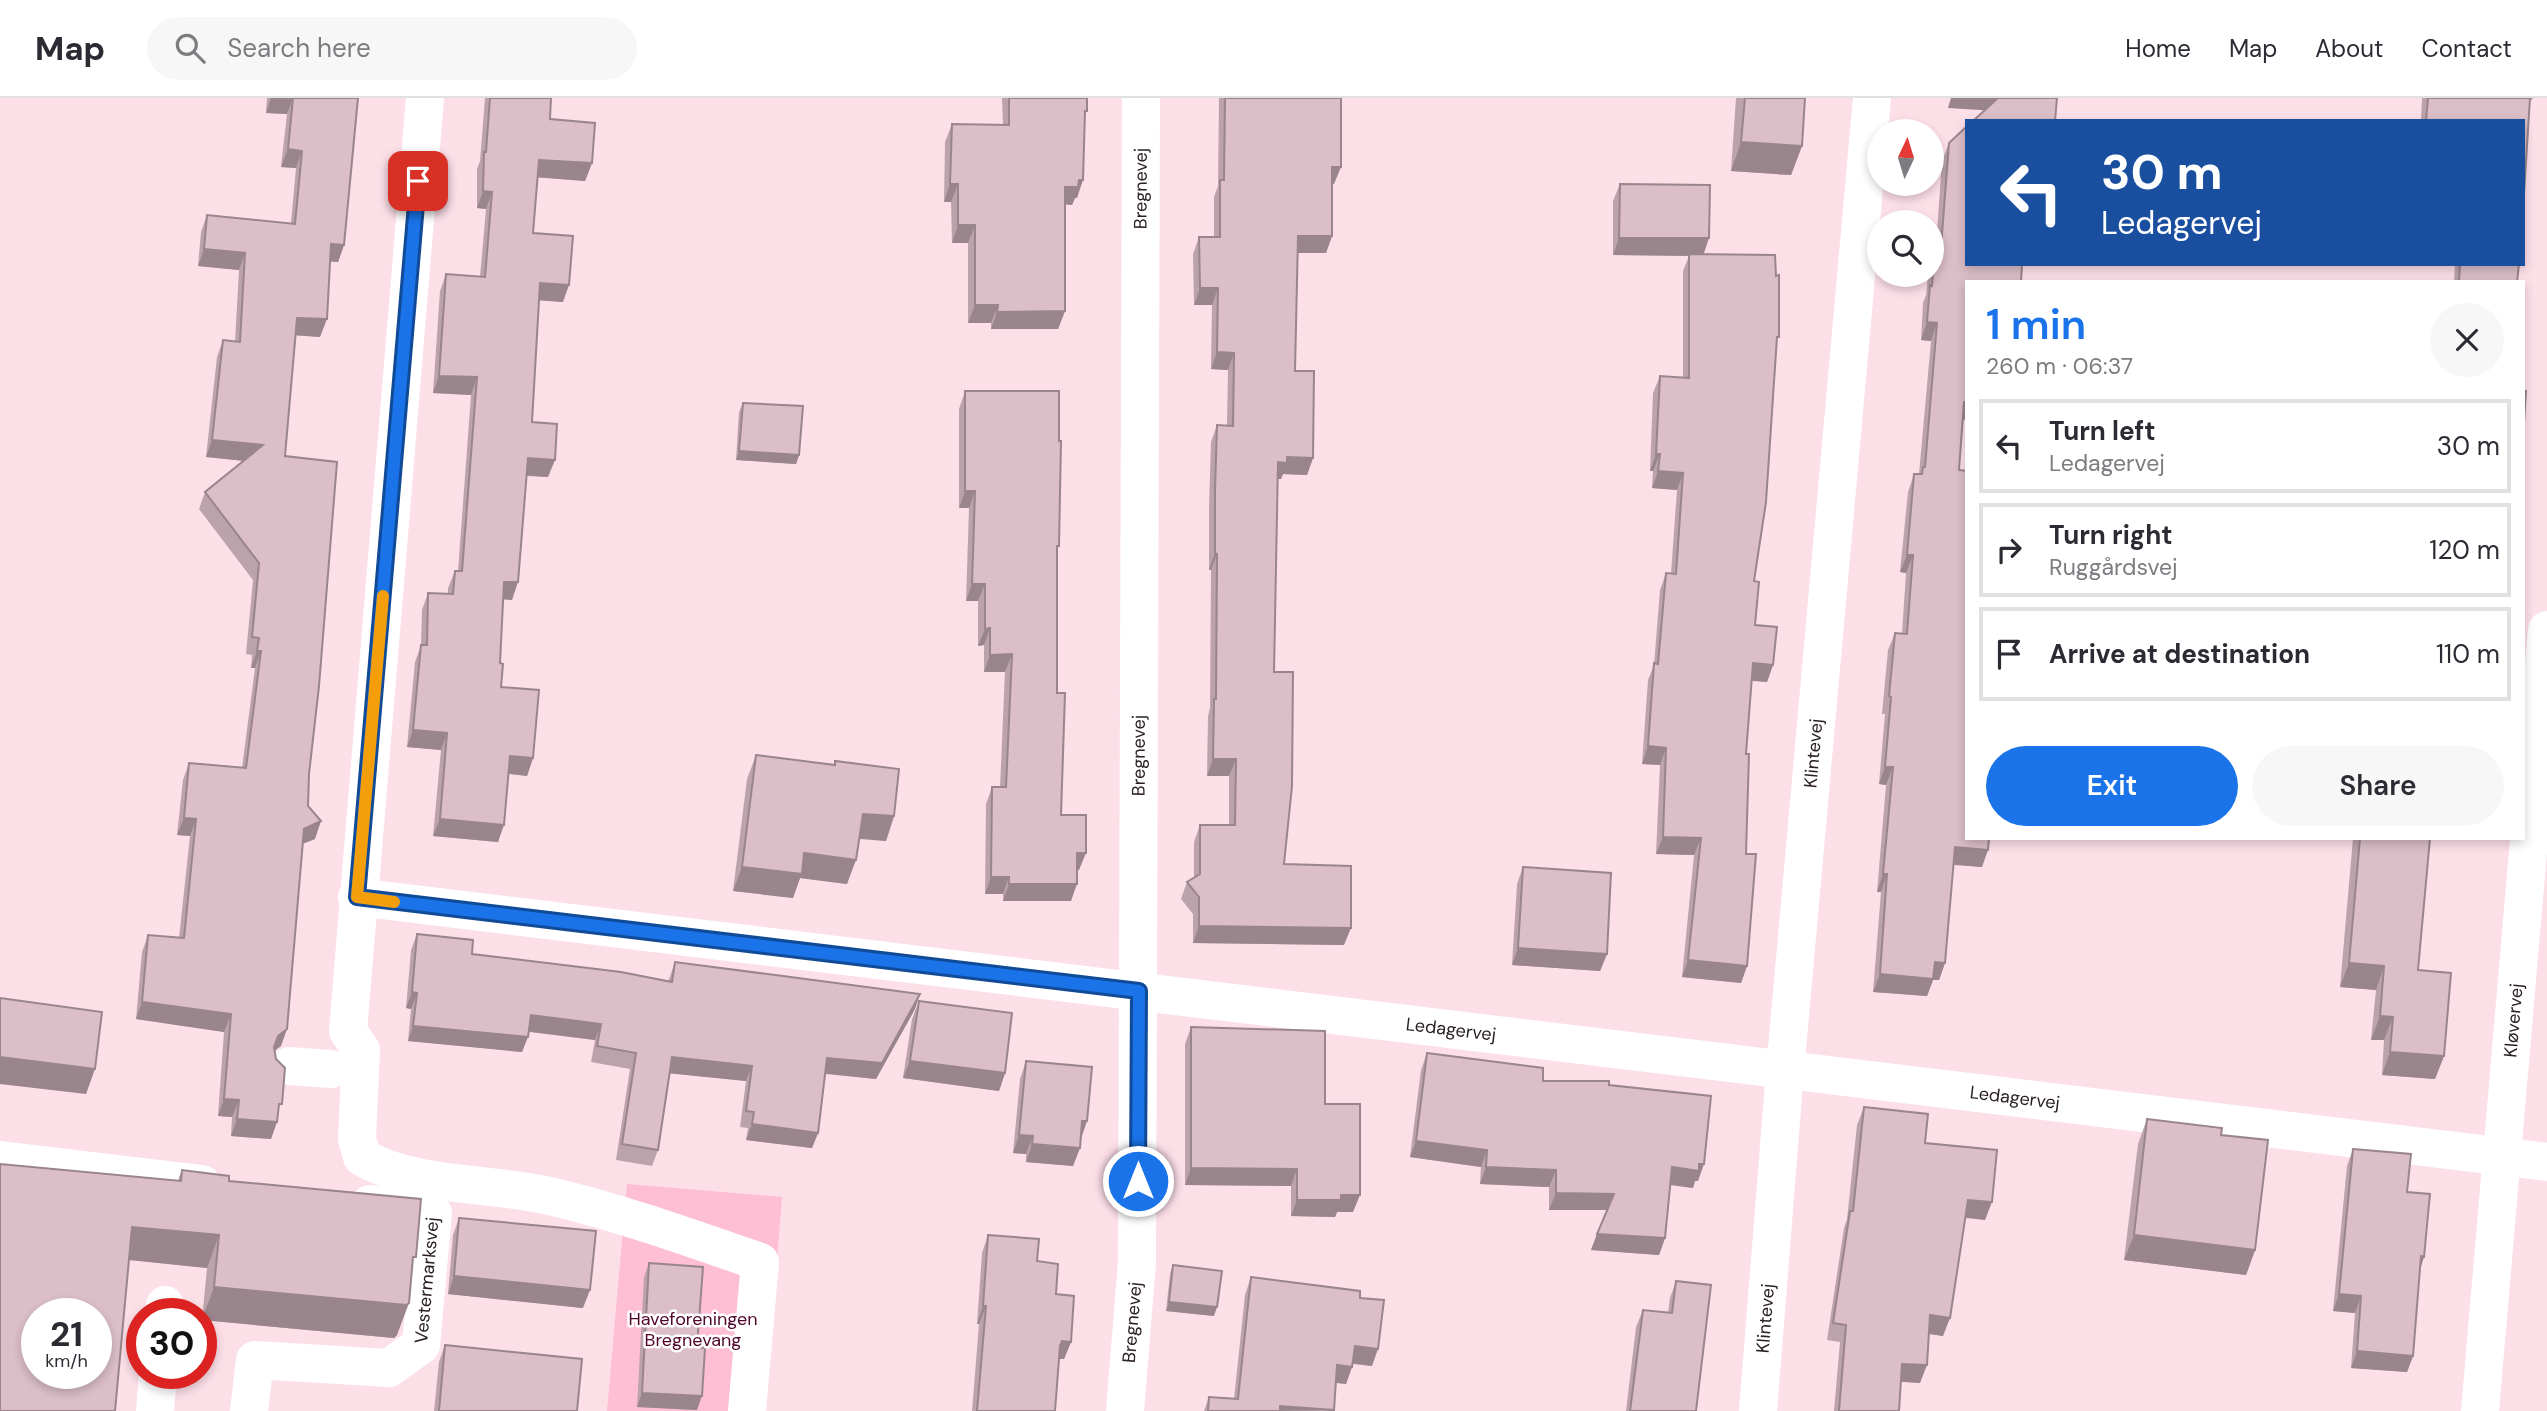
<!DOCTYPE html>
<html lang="en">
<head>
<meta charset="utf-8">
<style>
  body { margin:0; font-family:"DM Sans",sans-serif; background:#f7f7f7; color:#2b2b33; height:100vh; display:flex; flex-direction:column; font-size:26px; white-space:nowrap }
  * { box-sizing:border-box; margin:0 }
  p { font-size:23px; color:#7c7c81 }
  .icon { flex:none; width:38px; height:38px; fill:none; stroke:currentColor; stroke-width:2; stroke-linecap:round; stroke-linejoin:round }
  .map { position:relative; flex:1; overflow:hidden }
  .drawer { position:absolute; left:1965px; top:182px; width:560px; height:560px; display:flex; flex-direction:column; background:#fff; border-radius:0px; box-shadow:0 4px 10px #0003 }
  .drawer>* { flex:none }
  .guide { position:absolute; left:1965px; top:21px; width:560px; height:147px; border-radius:0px; box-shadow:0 4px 10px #0003; background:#1a4fa0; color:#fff; overflow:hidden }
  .needle { width:46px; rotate:4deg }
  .fabs { position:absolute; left:1867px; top:21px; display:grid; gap:14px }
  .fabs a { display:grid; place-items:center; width:77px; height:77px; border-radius:50%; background:#fff; box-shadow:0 4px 10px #0003; font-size:35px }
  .speed { position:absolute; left:21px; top:1200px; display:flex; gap:14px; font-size:35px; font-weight:700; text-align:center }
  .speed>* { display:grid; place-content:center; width:91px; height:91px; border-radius:50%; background:#fff; box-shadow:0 4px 10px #0003; line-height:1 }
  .speed small { font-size:18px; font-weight:400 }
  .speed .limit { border:10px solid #d22; background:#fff; color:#111 }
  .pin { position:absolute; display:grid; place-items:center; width:60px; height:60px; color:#fff; margin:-30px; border-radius:14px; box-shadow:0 4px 10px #0006 }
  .me { position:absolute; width:77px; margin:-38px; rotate:0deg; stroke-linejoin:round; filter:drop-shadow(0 0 5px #0008) }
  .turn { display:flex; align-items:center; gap:24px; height:147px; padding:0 21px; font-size:32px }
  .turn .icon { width:91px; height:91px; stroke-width:2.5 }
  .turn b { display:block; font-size:49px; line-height:60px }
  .round { display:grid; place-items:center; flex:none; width:74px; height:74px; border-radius:37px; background:#f7f7f7 }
  .headline { display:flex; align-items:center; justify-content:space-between; height:119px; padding:0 21px }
  h1 { font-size:42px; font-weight:600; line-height:52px; color:#1a73e8 }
  .action { display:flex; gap:14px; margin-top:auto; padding:14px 21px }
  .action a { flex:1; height:80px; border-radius:42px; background:#1a73e8; color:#fff; font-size:28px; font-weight:600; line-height:80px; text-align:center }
  .action a+a { background:#f7f7f7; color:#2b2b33 }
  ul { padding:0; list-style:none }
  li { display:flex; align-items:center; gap:21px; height:94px; margin:0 14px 10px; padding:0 7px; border:4px solid #e1e1e2; border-radius:0px }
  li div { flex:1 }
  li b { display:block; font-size:26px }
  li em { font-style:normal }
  header { display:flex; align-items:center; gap:42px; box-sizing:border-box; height:98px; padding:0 35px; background:#fff; border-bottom:2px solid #e1e1e2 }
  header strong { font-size:33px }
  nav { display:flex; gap:38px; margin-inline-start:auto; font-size:24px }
  .search { width:490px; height:63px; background:#f7f7f7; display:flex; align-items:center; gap:18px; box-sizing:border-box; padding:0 24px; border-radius:38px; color:#7c7c81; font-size:26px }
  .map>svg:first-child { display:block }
  .green { fill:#febed3 }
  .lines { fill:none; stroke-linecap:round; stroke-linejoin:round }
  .minor { stroke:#fff; stroke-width:38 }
  .wall { fill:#bca3ab }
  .shaded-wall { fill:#99858b }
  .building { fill:#dbbec7; stroke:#99858b; stroke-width:2; fill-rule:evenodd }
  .route-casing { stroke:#114b97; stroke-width:18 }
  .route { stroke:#1a73e8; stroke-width:12 }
  .slow { stroke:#f59e0b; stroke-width:12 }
  .labels { text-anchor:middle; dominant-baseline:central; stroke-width:5; stroke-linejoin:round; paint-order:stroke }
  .street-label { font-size:18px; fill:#2a2023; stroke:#fff }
  .park-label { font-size:18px; fill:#4f052a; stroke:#fff }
</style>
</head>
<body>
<header>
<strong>Map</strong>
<div class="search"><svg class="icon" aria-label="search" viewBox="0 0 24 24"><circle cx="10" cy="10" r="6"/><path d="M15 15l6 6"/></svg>Search here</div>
<nav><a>Home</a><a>Map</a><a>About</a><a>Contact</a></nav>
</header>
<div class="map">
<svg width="2547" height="1313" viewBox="0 0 2547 1313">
  <rect width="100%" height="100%" fill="#fddfe8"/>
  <path class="green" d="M627,1086l155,13 -17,214h-158z"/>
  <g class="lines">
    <g class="minor">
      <path d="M425,0l-77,933 13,19 -4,89 5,18c52,31 129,25 188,39 71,17 141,42 210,66l-13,149"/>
      <path id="s1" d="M357,799l2190,265"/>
      <path d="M289,968l42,3"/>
      <path d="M0,1062l202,24"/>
      <path d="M164,1216l1,-9"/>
      <path d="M155,1313l3,-37"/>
      <path id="s2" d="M249,1313l6,-51 134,8 32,-23 12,-132 -63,-9"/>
      <path id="s3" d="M1125,1313l12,-149 4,-1164"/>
      <path id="s4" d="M1758,1313l27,-340 87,-973"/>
      <path id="s5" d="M2480,1313l67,-781"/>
    </g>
  </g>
  <path class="wall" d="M267,0h91l-14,147 -6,17 -8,-1 -10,76 -24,-2 -11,121 24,318 -1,32 7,33 -13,5 -21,202 -7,5 4,63 -7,25 -40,-3 1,-19 -14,-1 6,-84 -88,-13 6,-67 6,-17 31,3 11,-102 -13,-1 6,-55 6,-17 53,5 13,-100h-4l1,-13 -6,-1 7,-74 -54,-71 6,-17 39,-31 -38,-4 11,-100 6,-17 12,2 4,-72 -41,-4 3,-34 6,-17 84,8 5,-55 -15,-1 6,-53 -21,-1z
    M485,0h66l-1,21 42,44 -7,18 -47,-4 -5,56 30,69 -24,-2 -7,122 16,55 -22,-1 -14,124 -9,-1 -3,64 1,24 32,71 -6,18 -18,-2 -11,68 -65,-6 8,-86 -34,-3 8,-85 6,-17 1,-35 6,-17 20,1v-6l7,-17h3l13,-176 -38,-2 7,-102 6,-17 34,3 6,-68 -9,-1v-39l3,-8z
    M1002,0h85l-10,100h-2l-3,7 -7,-1v107l-7,18h-67v-6h-23v-80h-16l-1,-41h-7l1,-60 7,-18 51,1z
    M1219,0h122l-7,86h-2v52l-6,17h-29l-2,118 18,87 -6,17 -24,-1 -2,5h-3l-4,193 10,192 60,81 -151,-2v-29l-12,-15 6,-17 7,-4v-36l6,-17h29v-49h-22l1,-60 2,-8 1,-138h-2v-63l2,-65 6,-17h10l1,-55 -17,-1 1,-64h-18l-1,-51 6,-17h15v-40l4,-11z
    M1736,0h69l-3,48 -11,29 -60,-4z
    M2422,0h111l-1,2h-2l-6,21h-103z
    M1949,45l18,139v138h-4l-4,50 8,368 15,29 -29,-2 -8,98 -6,17h-6l-6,16 -54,-4 8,-100h-4l9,-107 -7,-1 6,-70h-3l6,-64 7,-17h7l4,-60 -6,-1 8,-80 6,-18h5l12,-133 -10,-1 2,-37 3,-8 2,-20h4v-21l3,-8h1l6,-85z
    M1620,86l83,70 74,90 -23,237 1,44 18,40 -6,17 -16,-1 -5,73 1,212 -6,17 -59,-6 12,-122 -38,-1 4,-89 -18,-1 6,-84 6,-15 6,-75 6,-17 5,1 6,-84 -25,-2 1,-17h-3l3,-78 7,-17 23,2v-107l6,-15 -76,-1v-54z
    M2455,166h64l-2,18h-63z
    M965,293l94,155 -2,5v142l4,122 18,55h-2l-6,31h-68v-7h-18l1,-90 6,-17h8l5,-115h-21v-27l-6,1v-45h-12l3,-93h-10v-99z
    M743,305l56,52 -3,9 -60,-4 3,-48z
    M756,657l78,10 1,-4 59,55 -8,25 -27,-2 -12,45 -47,-6 -7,20 -60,-7 14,-112z
    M2353,740h77l-12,132 26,86 -9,23 -53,-4 2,-35h-13l5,-50 -36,-3z
    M1523,769l84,87 -7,17 -88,-6 5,-81z
    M417,836l55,20 196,28 7,-20 240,47 -39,70 -51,-5 -7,59 -6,15 -66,-8 2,-12 -8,-1 6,-46 -76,-8 -12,77 -6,16 -36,-6 14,-91 -39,-7 4,-22 -66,-8 -7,20 -114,-11 3,-32 -5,-1 5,-58z
    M919,903l86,72 -6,18 -96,-13 9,-59z
    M1191,929l134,77 28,108h-16l-2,5 -44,-1v-30l-106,-1v-141z
    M1427,955l116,28 66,4 89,96h-3l-2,7 -23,-3 -5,53 -6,17 -68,-5 16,-40h-58v-23l-69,-3 1,-17 -71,-10 11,-87z
    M1026,963l55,78 -1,9 -7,18 -47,-4v-8l-13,-1 7,-74z
    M1864,1009l61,36 60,77 -20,-2 -22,118 -14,-2 -9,49 -19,-1 -2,29h-65l6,-69 -13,-2 17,-112 3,-9 10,-94z
    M2147,1021l108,131 -9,25 -122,-15 14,-116z
    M2353,1051l54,43 17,65 -4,13 -7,86 -6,16 -56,-4 4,-55 -22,-2 14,-145z
    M182,1072l47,11 183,86 -15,68 -3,3 -192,-18 5,-52 -78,-8 -129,151 178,-231z
    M459,1120l124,90 -135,-14 5,-59z
    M988,1137l49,26 19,33 15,48 -7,17h-5l-4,52h-83l7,-87h-2l5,-71z
    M649,1165l48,84v63l-60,-3 7,-130z
    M1173,1167l41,51 -48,-5 4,-37z
    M1251,1179l109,21 12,68 -19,-2 -7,20 -10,-1 -2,28h-130l5,-14 25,2 11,-104z
    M1676,1183l20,130h-70l10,-84 7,-17 25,3 2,-15z
    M445,1247l132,66h-143l5,-49z"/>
  <path class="shaded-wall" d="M271,0h22l-6,16 -21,-1z
    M1951,0h50l-5,13 -48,-3z
    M1741,44l61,4 -11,29 -60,-4z
    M288,51l14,2 -6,17 -15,-1z
    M539,62l53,3 -7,18 -52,-4z
    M1332,69h9l-7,17h-9z
    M1079,82h4l-6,18h-2l-3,7 -13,-1 6,-17z
    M950,86h8l-7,18h-7z
    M483,93l9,1 -6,17 -9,-1z
    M958,127h17l-7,18h-16z
    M1298,138h34l-6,17h-35z
    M1619,140h90l-6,18 -90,-1z
    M331,146l13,1 -6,17 -13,-1z
    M204,151l41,4 -6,17 -41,-4z
    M540,185l29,2 -6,17 -29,-2z
    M1200,190h18l-6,17h-18z
    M975,207h23l-7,18h-23z
    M1065,213l-7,18h-67l6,-17z
    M297,220l30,1 -7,18 -29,-2z
    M1927,224l10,1 -6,18 -10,-1z
    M1217,254l17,1 -6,17 -17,-1z
    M439,278l38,1 -6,18 -38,-2z
    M1964,304h3v18l-9,-1z
    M212,342l51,5 -6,17 -51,-5z
    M739,353l60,4 -3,9 -60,-4z
    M1656,356h4l-7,17h-3z
    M1287,359l26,1 -6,17 -24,-1 -2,5h-9l6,-17z
    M528,360l27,2 -7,17 -27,-2z
    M1658,373l25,2 -6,17 -25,-2z
    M965,393h10l-6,17h-10z
    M1215,455l2,1 -6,16h-2z
    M1907,457h6l-7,18 -6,-1z
    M504,484h14l-6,18 -14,-1z
    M972,486h13l-7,17h-12z
    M990,530l-6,17 -6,1 7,-17z
    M257,553h4l-6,17h-4z
    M1012,556l-7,18h-21l6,-17z
    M1753,565l20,2 -6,17 -21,-2z
    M413,632l34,3 -6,17 -34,-3z
    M1648,648l18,2 -6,17 -18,-1z
    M510,658l23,2 -6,18 -23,-3z
    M1213,661h23l-7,17h-22z
    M1885,669h8l-7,18 -7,-1z
    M863,716l31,2 -8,25 -32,-3z
    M184,720l12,1 -6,17 -13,-1z
    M440,721l64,6 -6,17 -65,-6z
    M321,723l-6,18 -18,7 7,-17z
    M1663,739l38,1 -7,17 -38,-1z
    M1955,749l33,3 -6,17 -34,-3z
    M804,755l52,7 -9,24 -47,-6 -7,20 -60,-7 9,-24z
    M1077,755h9l-7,17h-8z
    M1883,776h4l-6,18h-4z
    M991,779h18l-6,17h-18z
    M1009,786h68l-6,17h-68z
    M1199,828l152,2 -7,17 -151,-2z
    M1518,850l89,6 -7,17 -88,-6z
    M1688,862l59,6 -6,17 -59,-6z
    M1935,864l10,1 -6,17h-6l-6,16 -54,-4 7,-18z
    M2349,865l35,3 -8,24 -36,-3z
    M412,894l5,1 -6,16 -5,-1z
    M920,896l-5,15 -39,70 -55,-6 6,-15z
    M142,904l89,12 -7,18 -88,-13z
    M531,917l70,9 -6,16 -70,-9z
    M2380,918l13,1 -9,23h-13z
    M413,928l115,11 -6,15 -114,-11z
    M287,931l-6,17 -10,7 7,-17z
    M2390,954l54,4 -9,23 -53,-4z
    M0,959l95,12 -9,25 -86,-10z
    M672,959l80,9 -6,15 -80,-8z
    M910,963l95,12 -6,18 -96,-13z
    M224,1001l15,1 -7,17 -14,-1z
    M237,1021l40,3 -6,17 -40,-3z
    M1082,1023h5l-6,18z
    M752,1026l66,9 -6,15 -66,-8z
    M1019,1037l14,1 -7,18 -13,-1z
    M1416,1043l71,9 -6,17 -71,-10z
    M1032,1046l48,4 -7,18 -47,-4z
    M1699,1066h5l-6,17h-3l-2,7 -28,-4 7,-17z
    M1486,1069l70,3 -7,17 -69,-3z
    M1191,1070l106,1 -6,17 -106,-1z
    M1556,1095l58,1 -6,16h-59z
    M1341,1097h19l-7,17h-16l-2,5 -44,-1 6,-16z
    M1968,1102l24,2 -7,18 -23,-3z
    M132,1129l87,8 -12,33 -87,-9z
    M1597,1136l68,4 -6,17 -68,-5z
    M2134,1137l121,15 -9,25 -122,-15z
    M2421,1158l3,1 -6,17z
    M454,1178l136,14 -7,18 -135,-14z
    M214,1189l195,16 -12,32 -3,3 -192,-18z
    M2339,1196l22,2 -6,17 -22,-2z
    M1169,1204l48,5 -3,9 -48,-5z
    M983,1208h3l-7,18h-2z
    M1930,1217l20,3 -7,18 -19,-3z
    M1062,1243l9,1 -7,17h-9z
    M1355,1248l23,3 -6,17 -23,-3z
    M2357,1253l56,5 -6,16 -56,-4z
    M1902,1266l25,1 -7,18 -24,-2z
    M1337,1267l15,2 -6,17 -15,-2z
    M642,1295l60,3 -5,14 -60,-3z
    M1280,1308l54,4 -56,1z"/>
  <path class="building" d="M293,0h65l-14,147 -13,-1 -4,75 -30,-1 -12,138 52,6 -18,224 -10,88 -1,32 13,15 -17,8 -17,200 -9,7 -4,11 2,12 9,9 -3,36h-3l-2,18 -40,-3 2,-19 -15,-1 7,-85 -89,-12 6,-67 36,3 12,-119 -12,-1 5,-55 57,5 15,-117h-4l2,-13 -7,-1 7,-74 -54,-71 58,-47 -51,-5 11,-100 17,2 5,-89 -41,-4 3,-34 88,9 7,-73 -14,-2z
    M490,0h61l-1,21 45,4 -3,40 -53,-3 -6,73 40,3 -4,49 -29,-2 -8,139 25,2 -2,36 -27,-2 -10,124h-14l-4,81 3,1 -2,23 38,3 -6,68 -23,-2 -6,69 -64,-6 7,-86 -34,-3 8,-85h6l1,-52 25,1 2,-23h7l15,-194 -38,-1 7,-102 39,3 7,-85 -9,-1 1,-39h2z
    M1009,0h78v13h-2l-2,69h-4l-1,7h-13v124l-68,1 1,-7h-23v-80h-17v-41h-8l2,-60 57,1z
    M1225,0h116v69h-9v69h-34l-3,135h19l-1,87 -26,-1v6l-9,-1 -4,210h19l-1,114 -8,78 67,2v62l-152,-2v-29l-12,-15 13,-8v-49h35l1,-66h-23l1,-60h2l1,-145 -2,-1v-63l2,-65 16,1 1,-73 -17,-1 1,-64h-18l-1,-51h21v-57h4z
    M1745,0h60l-3,48 -61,-4z
    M1998,0h59l-2,23h-82z
    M2428,0h102l-6,96v-73h-98z
    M1967,28v138l55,1 -1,17h-54v120h-3l-5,68 8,1v367h22l-1,12 -33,-3 -10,116 -10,-1 -2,17 -53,-5 7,-100h-4l10,-107h-8l6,-70 -2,-1 6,-63 12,1 6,-79h-6l7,-81h8l1,-7h2l12,-144 -10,-1 3,-37 2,1 3,-40 6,1 8,-104z
    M1620,86l90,1 -1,53h-90z
    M1689,156l86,1 1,21 3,-1v62h-2l-11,165 -12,79 5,1 -4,43 22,2 -4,38 -20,-2 -7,91h3l-3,100h10l-9,112 -59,-6 13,-122 -38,-1 3,-89 -18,-2 6,-83 4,1 8,-91 10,1 7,-101 -25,-2 2,-17h-4l4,-78 29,2z
    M2460,166h59l-2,18h-58z
    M965,293h94v50h2l-2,105h-2v147h8l-4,122h25v38h-9v31h-68v-7h-18l1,-90h14l6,-133 -22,1v-27l-5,1v-45h-13l3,-93h-10z
    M2524,293h2l-2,32z
    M743,305l60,3 -4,49 -60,-4z
    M756,657l79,10v-4l64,8 -5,47 -31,-2 -7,46 -52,-7 -2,21 -60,-7z
    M2360,740h70l-12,132 33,3 -7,83 -54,-4 3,-35 -13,-1 4,-50 -35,-3z
    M1523,769l88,6 -4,81 -89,-6z
    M417,836l56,6 -1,14 149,18 51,10 3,-20 245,32 -38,69 -55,-5 -9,75 -66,-9 2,-12 -8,-1 6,-45 -80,-9 -14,93 -36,-6 14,-91 -39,-7 4,-22 -70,-9 -3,22 -115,-11 4,-33 -5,-1z
    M0,900l102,14 -7,57 -95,-12z
    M919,903l93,12 -7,60 -95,-12z
    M1191,929l134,4v73h35v91h-19v5h-44v-31l-106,-1z
    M1427,955l116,15v13h66v4l102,11 -7,68h-5v7l-27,-4 -7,71 -68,-4 17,-40 -58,-1v-23l-70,-3 1,-17 -71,-9z
    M1026,963l66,6 -5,54h-5l-2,27 -48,-4 1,-8 -14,-1z
    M1864,1009l64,7 -3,29 72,7 -5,52 -24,-2 -18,118 -20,-3 -3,50 -25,-1 -3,47h-60l7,-86 -13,-2 17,-112h3z
    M2147,1021l75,9 -1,7 47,5 -13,110 -121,-15z
    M2353,1051l58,5 -4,38 23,2 -6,63 -3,-1 -8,100 -56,-5 4,-55 -22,-2z
    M0,1066l181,17 1,-11 47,6v5l192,18 -5,58h-3l-4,46 -3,2 -192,-18 5,-52 -87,-8 -17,184h-115zM37,1216h59v60h-59z
    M459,1120l137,13 -6,59 -136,-14z
    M988,1137l51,4 -2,22 21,3 -2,30 18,2 -3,46 -9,-1 -2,5 -5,65h-78l9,-105h-3z
    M649,1165l54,4 -6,80 8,1 -3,48 -60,-3z
    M1173,1167l49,6 -5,36 -48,-5z
    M1251,1179l109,14v7l24,2 -6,49 -23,-3 -3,21 -15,-2 -3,45 -54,-4v5h-72l1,-14 29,2z
    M1676,1183l35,4 -15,126h-66l13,-101 29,3z
    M445,1247l137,14 -5,52h-138z"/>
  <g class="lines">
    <g class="route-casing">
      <path id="route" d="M418,83l-61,716 782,94 -1,190"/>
    </g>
    <use href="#route" class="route"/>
    <path class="slow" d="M383,498l-26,301 37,5"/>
  </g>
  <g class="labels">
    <g class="street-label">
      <text stroke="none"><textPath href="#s3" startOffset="1223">Bregnevej</textPath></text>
      <text stroke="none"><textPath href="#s4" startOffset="660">Klintevej</textPath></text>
      <text stroke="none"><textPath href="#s3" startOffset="656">Bregnevej</textPath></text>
      <text stroke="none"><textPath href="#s5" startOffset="392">Kløvervej</textPath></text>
      <text stroke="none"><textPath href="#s1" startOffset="1102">Ledagervej</textPath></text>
      <text stroke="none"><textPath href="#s1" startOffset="1670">Ledagervej</textPath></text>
      <text stroke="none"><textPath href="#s2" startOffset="290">Vestermarksvej</textPath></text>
      <text stroke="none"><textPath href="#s4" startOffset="93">Klintevej</textPath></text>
      <text stroke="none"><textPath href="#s3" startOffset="89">Bregnevej</textPath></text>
    </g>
    <g class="park-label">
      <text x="693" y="1221">Haveforeningen<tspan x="693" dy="21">Bregnevang</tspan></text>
    </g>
  </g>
</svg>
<div class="fabs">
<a><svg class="needle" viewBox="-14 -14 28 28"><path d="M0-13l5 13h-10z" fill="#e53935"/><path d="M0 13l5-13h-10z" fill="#7c7c81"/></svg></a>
<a><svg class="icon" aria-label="search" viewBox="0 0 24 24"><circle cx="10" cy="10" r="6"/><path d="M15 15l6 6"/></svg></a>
</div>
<div class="speed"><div>21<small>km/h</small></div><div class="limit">30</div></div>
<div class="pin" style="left:418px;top:83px;background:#d93025"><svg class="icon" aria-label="arrive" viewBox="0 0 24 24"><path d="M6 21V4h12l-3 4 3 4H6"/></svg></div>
<svg class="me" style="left:1138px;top:1083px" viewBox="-20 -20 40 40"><circle r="17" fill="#1a73e8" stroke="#fff" stroke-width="3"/><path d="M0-11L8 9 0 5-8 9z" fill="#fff"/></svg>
<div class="guide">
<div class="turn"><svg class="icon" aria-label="left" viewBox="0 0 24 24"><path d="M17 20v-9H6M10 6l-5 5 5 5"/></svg><div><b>30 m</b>Ledagervej</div></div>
</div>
<section class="drawer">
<div class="headline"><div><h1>1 min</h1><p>260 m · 06:37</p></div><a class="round"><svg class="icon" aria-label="close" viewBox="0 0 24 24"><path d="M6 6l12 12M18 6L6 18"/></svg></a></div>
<ul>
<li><svg class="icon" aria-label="left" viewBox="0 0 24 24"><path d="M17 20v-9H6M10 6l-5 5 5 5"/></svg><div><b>Turn left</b><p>Ledagervej</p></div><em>30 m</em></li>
<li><svg class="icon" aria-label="right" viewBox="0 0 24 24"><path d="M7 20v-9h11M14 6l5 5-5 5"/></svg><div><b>Turn right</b><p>Ruggårdsvej</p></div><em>120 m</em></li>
<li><svg class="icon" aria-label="arrive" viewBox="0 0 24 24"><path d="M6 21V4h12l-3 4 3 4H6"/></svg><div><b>Arrive at destination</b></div><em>110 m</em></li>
</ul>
<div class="action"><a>Exit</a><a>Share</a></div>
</section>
</div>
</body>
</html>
